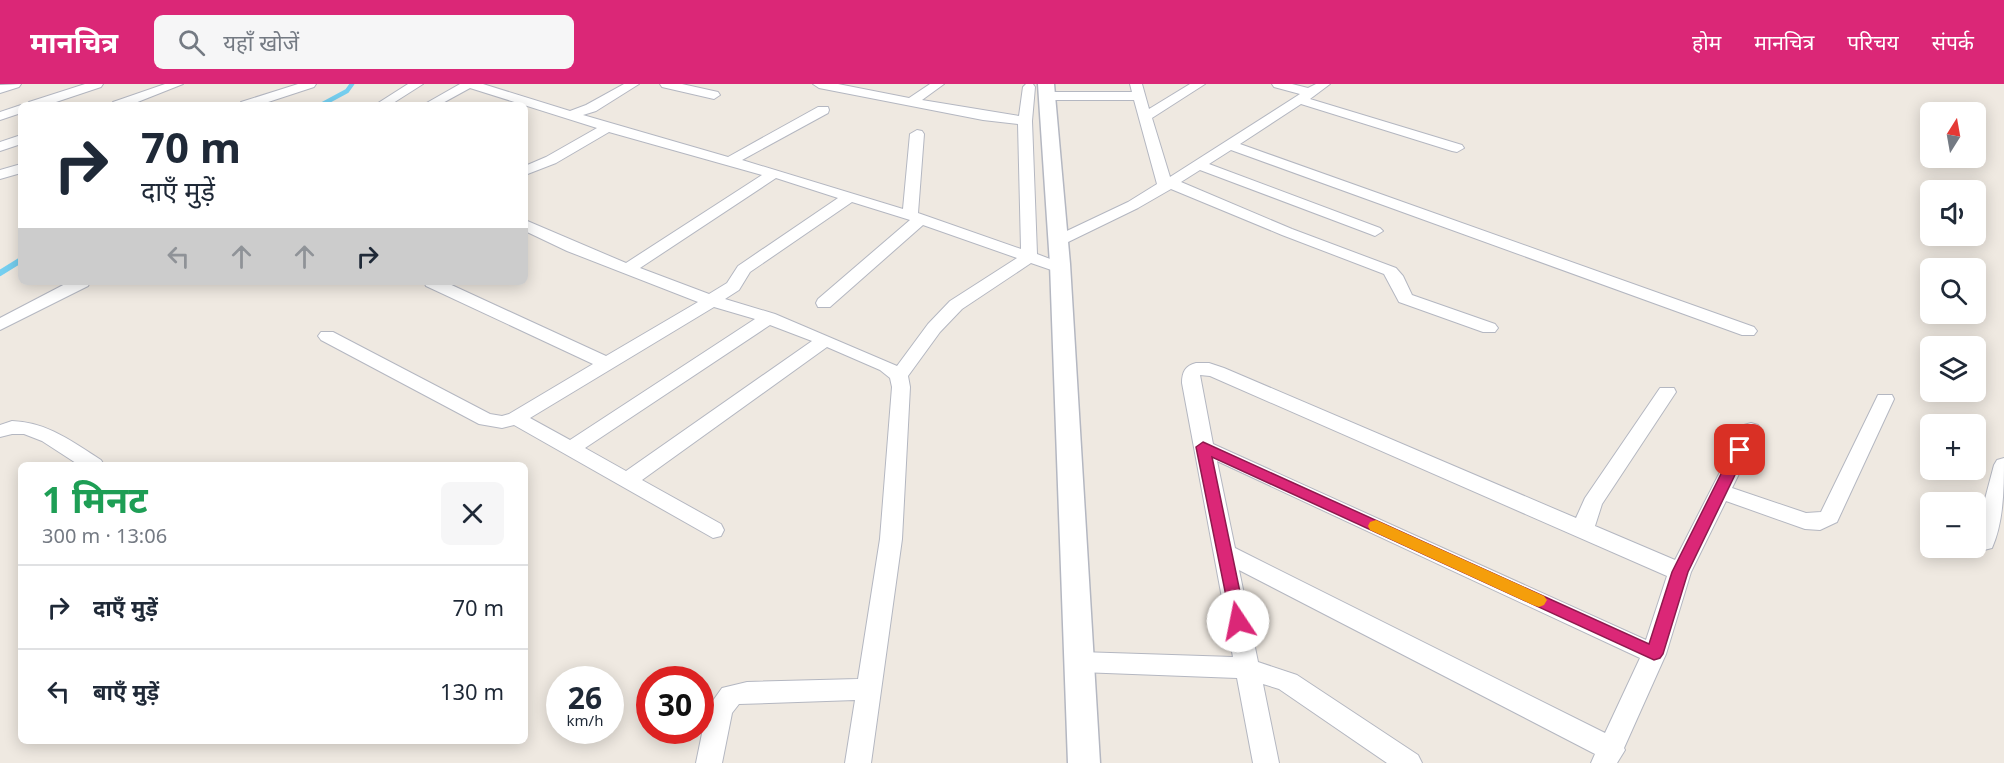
<!DOCTYPE html>
<html lang="hi">
<head>
<meta charset="utf-8">
<style>
  body { margin:0; font-family:"Noto Sans","Noto Sans Devanagari",sans-serif; background:#f6f6f7; color:#1f2937; height:100vh; display:flex; flex-direction:column; font-size:22px; white-space:nowrap }
  * { box-sizing:border-box; margin:0 }
  p { font-size:20px; color:#747a83 }
  .icon { flex:none; width:33px; height:33px; fill:none; stroke:currentColor; stroke-width:2; stroke-linecap:round; stroke-linejoin:round }
  .map { position:relative; flex:1; overflow:hidden }
  .details { position:absolute; left:18px; top:378px; width:510px; height:282px; display:flex; flex-direction:column; background:#fff; border-radius:9px; box-shadow:0 3px 15px #0003 }
  .details>* { flex:none }
  .guide { position:absolute; left:18px; top:18px; width:510px; height:183px; border-radius:9px; box-shadow:0 3px 15px #0003; background:#fff; color:#1f2937; overflow:hidden }
  .needle { width:39px; rotate:11deg }
  .fabs { position:absolute; left:1920px; top:18px; display:grid; gap:12px }
  .fabs a { display:grid; place-items:center; width:66px; height:66px; border-radius:9px; background:#fff; box-shadow:0 3px 15px #0003; font-size:30px }
  .speed { position:absolute; left:546px; top:582px; display:flex; gap:12px; font-size:30px; font-weight:700; text-align:center }
  .speed>* { display:grid; place-content:center; width:78px; height:78px; border-radius:50%; background:#fff; box-shadow:0 3px 15px #0003; line-height:1 }
  .speed small { font-size:15px; font-weight:400 }
  .speed .limit { border:9px solid #d22; background:#fff; color:#111 }
  .pin { position:absolute; display:grid; place-items:center; width:51px; height:51px; color:#fff; margin:-26px; border-radius:12px; box-shadow:0 3px 9px #0006 }
  .me { position:absolute; width:66px; margin:-33px; rotate:349deg; stroke-linejoin:round; filter:drop-shadow(0 0 4px #0008) }
  .turn { display:flex; align-items:center; gap:21px; height:126px; padding:0 24px; font-size:27px }
  .turn .icon { width:78px; height:78px; stroke-width:2.5 }
  .turn b { display:block; font-size:42px; line-height:51px }
  .lanes { display:flex; align-items:center; height:57px; padding:0 24px; background:#0003; justify-content:center; gap:30px; direction:ltr }
  .lanes .off { opacity:.35 }
  .round { display:grid; place-items:center; flex:none; width:63px; height:63px; border-radius:9px; background:#f6f6f7 }
  .head { display:flex; align-items:center; justify-content:space-between; height:102px; padding:0 24px }
  h1 { font-size:36px; font-weight:700; line-height:45px; color:#1e9e55 }
  ul { padding:0; list-style:none }
  li { display:flex; align-items:center; gap:18px; height:84px; padding:0 24px; border-top:2px solid #e0e1e3 }
  li div { flex:1 }
  li b { display:block; font-size:22px }
  li em { font-style:normal }
  header { display:flex; align-items:center; gap:36px; box-sizing:border-box; height:84px; padding:0 30px; background:#db2777; color:#fff }
  header strong { font-size:28px }
  nav { display:flex; gap:33px; margin-inline-start:auto; font-size:21px }
  .search { width:420px; height:54px; background:#f6f6f7; display:flex; align-items:center; gap:15px; box-sizing:border-box; padding:0 21px; border-radius:9px; color:#747a83; font-size:22px }
  .map>svg:first-child { display:block }
  .lines { fill:none; stroke-linecap:round; stroke-linejoin:round }
  .stream-far1 { stroke:#75cff0; stroke-width:4.5 }
  .stream { stroke:#75cff0; stroke-width:6 }
  .minor-casing { stroke:#b4b7c1; stroke-width:2 }
  .tertiary-casing { stroke:#b4b7c1; stroke-width:3 }
  .minor { fill:#fff; fill-rule:evenodd }
  .tertiary { fill:#fff; fill-rule:evenodd }
  .route { fill:#db2777; stroke:#8e194d; stroke-width:1.5 }
  .slow { fill:#f59e0b }
</style>
</head>
<body>
<header>
<strong>मानचित्र</strong>
<div class="search"><svg class="icon" aria-label="search" viewBox="0 0 24 24"><circle cx="10" cy="10" r="6"/><path d="M15 15l6 6"/></svg>यहाँ खोजें</div>
<nav><a>होम</a><a>मानचित्र</a><a>परिचय</a><a>संपर्क</a></nav>
</header>
<div class="map">
<svg width="2004" height="679" viewBox="0 0 2004 679">
  <rect width="100%" height="100%" fill="#efe9e1"/>
  <g class="lines">
    <path class="stream-far1" d="M321,21l26,-14 5,-7"/>
    <path class="stream" d="M0,189l21,-13"/>
    <g class="minor-casing">
      <path id="minor" d="M21,0l-2,3 -19,6v-8z
        M85,0h18l-2,3 -54,18h-19l1,-3z
        M165,0h18l-53,21h-18l1,-3z
        M298,0h18l-2,3 -55,18h-19l1,-3z
        M408,0h15l-33,21h-15z
        M460,0h23l87,27 16,-6 38,-21h15l-43,27 -13,4 145,42 90,-50h10l1,3 -1,3 -86,47 161,49 7,-75 7,-4 5,1 2,3 -6,79 103,36 -3,-125 -35,-4 -164,-32 -6,-4h25l71,14 21,-14h14l-22,16 97,16 4,-29 3,-3h7l2,3 -3,34 5,133 29,11 2,3 -8,5 -29,-10 -69,46 -22,23 -32,44 2,11 -8,152 -31,224h-26l10,-63 -116,4 -7,9 -10,50h-26l11,-54 15,-21 25,-6 111,-3 22,-140 12,-152 -2,-9 -10,-8 -53,-23 -185,133 79,44 3,6 -3,6 -8,2 -199,-113 -12,3 -23,-4 -158,-84 -3,-4 3,-4h12l157,82 12,2 7,-2 84,-50 -167,-78 -2,-4h21l161,74 92,-54 -131,-51 -42,-20v-11l101,43 136,-88 -153,-43 -53,31 -31,12v-9l21,-9 51,-29 -127,-40 -31,17h-16zM776,94l62,20 -100,68 -11,17 -18,11 -69,-26zM852,118l58,18 -92,79 -2,4 2,4h12l93,-82 94,33 -67,43 -22,23 -31,42 -122,-52 -50,-15 14,-9 11,-18zM714,223l41,12 -185,121 -40,-22zM770,241l42,16 -186,130 -41,-23z
        M660,0h22l36,8 2,3 -6,4 -52,-12z
        M1130,0h12l7,25 41,-25h15l-53,34 18,59 130,-83 -26,-7 -2,-3h20l16,4 8,-4h14l-20,15 152,46 2,3 -7,4 -5,-1 -151,-47 -61,40 514,183 3,4 -3,4h-12l-511,-185 -22,14 171,64 3,3 -8,5 -5,-2 -170,-64 -19,12 111,47 104,39 7,8 9,19 83,29 3,4 -3,4h-12l-84,-30 -15,-28 -102,-39 -111,-46 -33,19 -74,36h-12l-2,-3 2,-3 76,-36 29,-18 -23,-84h-87l-6,-4 6,-4h85z
        M21,21v8l-21,7v-8z
        M21,51v9l-21,7v-9z
        M21,80v9l-21,6v-9z
        M69,198h21l-2,4 -88,44v-12z
        M1196,279h13l15,5 352,150 9,-20 75,-110h14l2,4 -74,112 -7,22 80,34 69,-135 7,-2 7,2 3,4 -29,59 74,25 15,-1 57,-117h14l2,4 -57,123 -17,8 -15,-1 -79,-28 -35,71 -25,82 -42,94 1,2 -8,13h-26l4,-9 -356,-184 19,92 39,13 121,80 4,8h-35l-108,-74 -16,-5 16,79h-26l-16,-85 -157,-6 -9,-3 -3,-7 3,-7 9,-3 153,5 -51,-274c0,-11 3,-17 14,-20zM1200,291l10,1 457,200 -21,64 -433,-196zM1217,377l423,197 -35,75 -370,-185z
        M12,337c35,1 61,21 89,39l3,5h-25l-37,-24 -18,-7h-12l-12,3v-12z
        M2004,374c0,29 0,63 -12,90l-8,2 -8,-4v-13l18,-68 3,-5z"/>
    </g>
    <g class="tertiary-casing">
      <path id="tertiary" d="M1038,0h16l16,180 30,499h-32l-18,-499z"/>
    </g>
    <use href="#minor" class="minor"/>
    <use href="#tertiary" class="tertiary"/>
  </g>
  <path class="route" d="M1203,358l446,202 23,-72 61,-122 7,-5 7,5 -59,122 -25,82 -3,4 -6,2 -442,-203 34,164 -2,5 -6,2 -6,-2 -36,-179z"/>
  <path class="slow" d="M1376,436l168,76 3,4 -3,5 -5,2 -6,-2 -163,-75 -2,-4 2,-4z"/>
</svg>
<div class="fabs">
<a><svg class="needle" viewBox="-14 -14 28 28"><path d="M0-13l5 13h-10z" fill="#e53935"/><path d="M0 13l5-13h-10z" fill="#747a83"/></svg></a>
<a><svg class="icon" aria-label="sound" viewBox="0 0 24 24"><path d="M4 9h4l5-4v14l-5-4H4zM17 9q2 3 0 6"/></svg></a>
<a><svg class="icon" aria-label="search" viewBox="0 0 24 24"><circle cx="10" cy="10" r="6"/><path d="M15 15l6 6"/></svg></a>
<a><svg class="icon" aria-label="layers" viewBox="0 0 24 24"><path d="M12 4l9 5-9 5-9-5zM3 14l9 5 9-5"/></svg></a>
<a>+</a>
<a>−</a>
</div>
<div class="speed"><div>26<small>km/h</small></div><div class="limit">30</div></div>
<div class="pin" style="left:1740px;top:366px;background:#d93025"><svg class="icon" aria-label="arrive" viewBox="0 0 24 24"><path d="M6 21V4h12l-3 4 3 4H6"/></svg></div>
<svg class="me" style="left:1238px;top:537px" viewBox="-20 -20 40 40"><circle r="19" fill="#fff"/><path d="M0-13L10 11 0 6-10 11z" fill="#db2777"/></svg>
<div class="guide">
<div class="turn"><svg class="icon" aria-label="right" viewBox="0 0 24 24"><path d="M7 20v-9h11M14 6l5 5-5 5"/></svg><div><b>70 m</b>दाएँ मुड़ें</div></div>
<div class="lanes"><svg class="icon off" aria-label="left" viewBox="0 0 24 24"><path d="M17 20v-9H6M10 6l-5 5 5 5"/></svg><svg class="icon off" aria-label="ahead" viewBox="0 0 24 24"><path d="M12 20V5M6 11l6-6 6 6"/></svg><svg class="icon off" aria-label="ahead" viewBox="0 0 24 24"><path d="M12 20V5M6 11l6-6 6 6"/></svg><svg class="icon" aria-label="right" viewBox="0 0 24 24"><path d="M7 20v-9h11M14 6l5 5-5 5"/></svg></div>
</div>
<section class="details">
<div class="head"><div><h1>1 मिनट</h1><p>300 m · 13:06</p></div><a class="round"><svg class="icon" aria-label="close" viewBox="0 0 24 24"><path d="M6 6l12 12M18 6L6 18"/></svg></a></div>
<ul>
<li><svg class="icon" aria-label="right" viewBox="0 0 24 24"><path d="M7 20v-9h11M14 6l5 5-5 5"/></svg><div><b>दाएँ मुड़ें</b></div><em>70 m</em></li>
<li><svg class="icon" aria-label="left" viewBox="0 0 24 24"><path d="M17 20v-9H6M10 6l-5 5 5 5"/></svg><div><b>बाएँ मुड़ें</b></div><em>130 m</em></li>
</ul>
</section>
</div>
</body>
</html>
